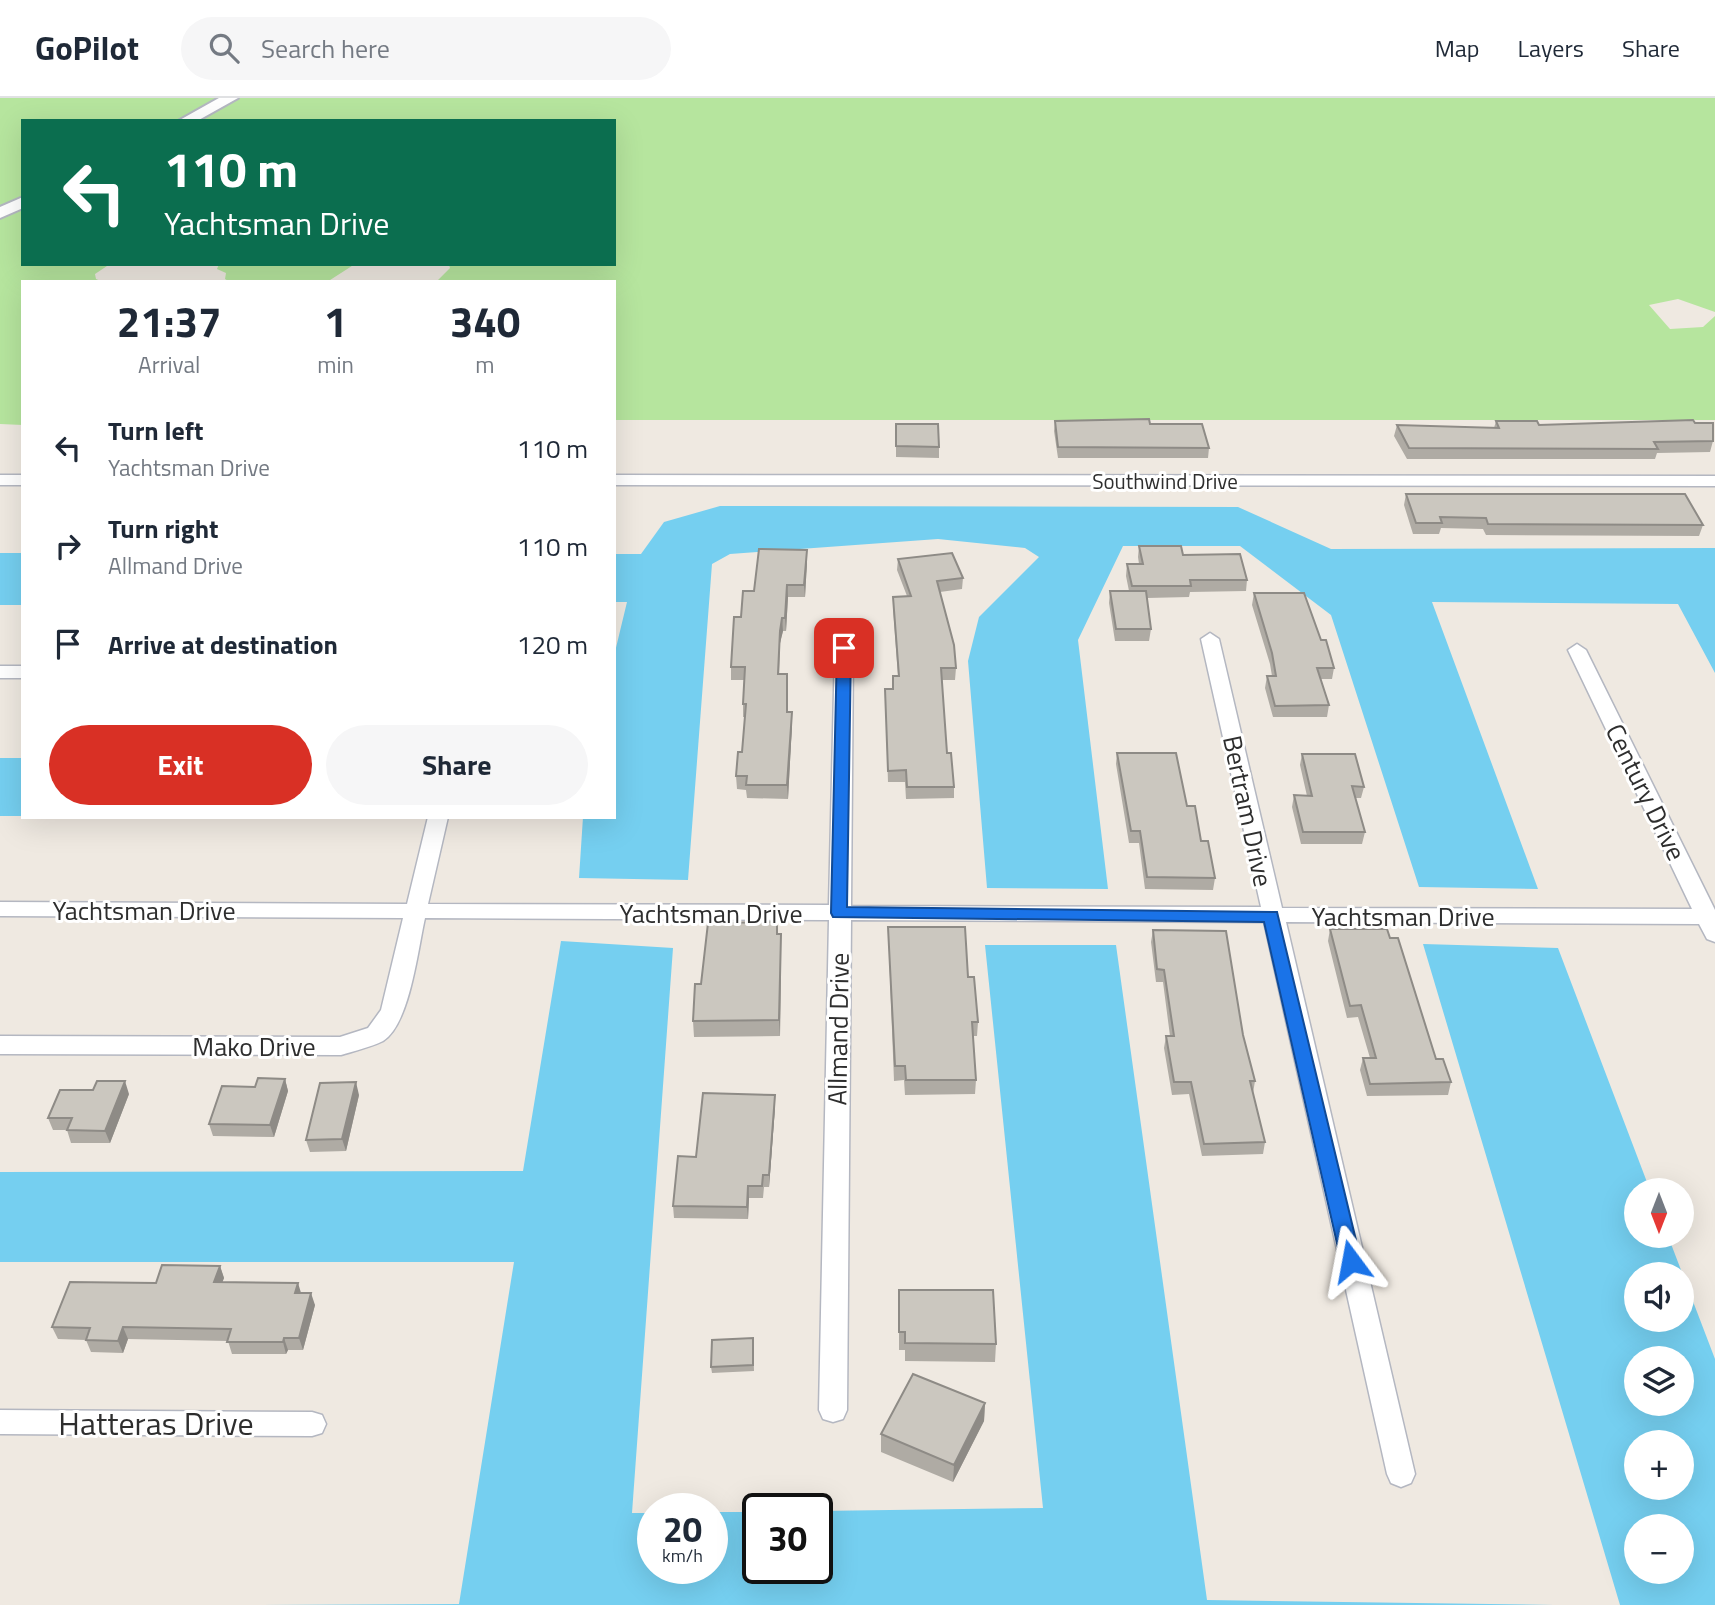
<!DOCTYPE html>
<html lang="en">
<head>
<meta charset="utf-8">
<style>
  body { margin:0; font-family:"Titillium Web",sans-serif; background:#f6f6f7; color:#1f2937; height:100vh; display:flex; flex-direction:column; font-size:26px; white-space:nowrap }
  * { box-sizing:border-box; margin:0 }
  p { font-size:23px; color:#747a83 }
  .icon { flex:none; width:38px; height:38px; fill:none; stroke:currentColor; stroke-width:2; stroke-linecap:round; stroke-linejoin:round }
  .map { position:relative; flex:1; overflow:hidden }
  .side { position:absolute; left:21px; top:182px; width:595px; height:539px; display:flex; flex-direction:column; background:#fff; border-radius:0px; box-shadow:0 7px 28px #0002 }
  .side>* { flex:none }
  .hud { position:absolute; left:21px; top:21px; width:595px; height:147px; border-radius:0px; box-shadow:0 7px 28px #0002; background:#0b6e4f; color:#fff; overflow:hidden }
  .needle { width:46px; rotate:180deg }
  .buttons { position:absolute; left:1624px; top:1080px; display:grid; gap:14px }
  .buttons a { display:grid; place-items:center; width:70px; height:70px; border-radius:50%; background:#fff; box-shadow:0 7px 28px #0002; font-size:35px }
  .speed { position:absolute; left:637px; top:1395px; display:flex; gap:14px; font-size:35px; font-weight:700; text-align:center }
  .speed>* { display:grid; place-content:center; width:91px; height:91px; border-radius:50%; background:#fff; box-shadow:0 7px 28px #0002; line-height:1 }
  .speed small { font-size:18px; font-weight:400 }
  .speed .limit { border:4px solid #111; border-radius:10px; background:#fff; color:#111 }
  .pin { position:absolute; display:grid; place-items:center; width:60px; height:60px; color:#fff; margin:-30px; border-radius:14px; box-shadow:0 4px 10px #0006 }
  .me { position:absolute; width:77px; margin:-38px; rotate:347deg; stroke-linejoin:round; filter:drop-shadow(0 0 5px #0008) }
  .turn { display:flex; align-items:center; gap:24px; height:147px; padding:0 28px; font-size:32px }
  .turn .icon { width:91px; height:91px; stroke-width:2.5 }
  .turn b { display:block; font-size:49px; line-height:60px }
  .eta { display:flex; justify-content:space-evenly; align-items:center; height:119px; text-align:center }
  .eta b { font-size:42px; font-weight:700; line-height:49px }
  .button { display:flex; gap:14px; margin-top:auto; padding:14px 28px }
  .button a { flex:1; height:80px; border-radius:42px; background:#d93025; color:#fff; font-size:28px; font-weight:700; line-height:80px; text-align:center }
  .button a+a { background:#f6f6f7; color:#1f2937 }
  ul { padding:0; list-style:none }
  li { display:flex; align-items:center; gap:21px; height:98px; padding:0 28px }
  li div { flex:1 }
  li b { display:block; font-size:26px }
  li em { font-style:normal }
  header { display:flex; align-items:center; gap:42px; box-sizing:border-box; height:98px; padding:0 35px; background:#fff; border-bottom:2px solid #e0e1e3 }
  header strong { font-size:33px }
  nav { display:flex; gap:38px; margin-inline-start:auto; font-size:24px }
  .search { width:490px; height:63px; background:#f6f6f7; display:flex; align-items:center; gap:18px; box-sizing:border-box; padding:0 24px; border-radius:38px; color:#747a83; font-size:26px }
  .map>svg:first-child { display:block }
  .green { fill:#b6e59e }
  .water { fill:#75cff0; fill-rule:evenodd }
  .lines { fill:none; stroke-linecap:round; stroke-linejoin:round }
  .minor-casing { stroke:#b4b7c1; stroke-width:3 }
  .tertiary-casing { stroke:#b4b7c1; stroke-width:4 }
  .minor { fill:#fff; fill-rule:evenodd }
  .tertiary { fill:#fff; fill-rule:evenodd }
  .wall { fill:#afaba4 }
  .shaded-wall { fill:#8e8b86 }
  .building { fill:#cbc7bf; stroke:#8e8b86; stroke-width:2 }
  .route { fill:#1a73e8; stroke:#114b97; stroke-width:2 }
  .labels { text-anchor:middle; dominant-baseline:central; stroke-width:6; stroke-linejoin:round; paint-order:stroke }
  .far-street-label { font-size:21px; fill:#2e2e2e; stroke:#fff }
  .street-label { font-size:26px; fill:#2e2e2e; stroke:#fff }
  .near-street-label { font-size:32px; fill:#2e2e2e; stroke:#fff }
</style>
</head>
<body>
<header>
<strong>GoPilot</strong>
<div class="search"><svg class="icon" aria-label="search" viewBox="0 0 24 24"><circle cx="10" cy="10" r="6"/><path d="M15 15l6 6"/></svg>Search here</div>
<nav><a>Map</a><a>Layers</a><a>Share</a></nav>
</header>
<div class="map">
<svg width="1715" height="1507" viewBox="0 0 1715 1507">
  <rect width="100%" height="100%" fill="#efe9e1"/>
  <path class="green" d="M0,0h222l-45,23h-154v76l-23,12z
    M239,0h1476v214l-37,-13 -29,6 21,24 33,-2 12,-11v104h-1101v-138h-178l14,-14 -1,-3 -8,-1h173v-143h-420z
    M23,109v57h87l-15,10 1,5 7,3h-80v143l-23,-1v-206z
    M219,166h136l-28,18h-97l-5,-3 1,-6 -9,-4z"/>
  <path class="water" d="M720,408l518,1 93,42 384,-1v125l-37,-69 -246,-2 106,287 -119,-2 -88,-272 -91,-69h-117l-45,94 30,249 -121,-1 -19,-227 11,-44 60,-60 -14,-9 -87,-9 -208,15 -18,10 -24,316 -109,-2 4,-61h31v-161l13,-54h-13v-48h27l23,-32z
    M0,455h23v52h-23z
    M0,660h23v58h-23z
    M561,843l112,7 -41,565h21v55h59v-56h46v56h59v-57l226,-3 -58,-563h131l91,655 347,5h-1294l199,-1 55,-342h-514v-90l523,-1z
    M1423,846l135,4 92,242h-14v46h32l47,123v246h-95zM1636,1176h46v46h-46zM1682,1260v46h-46v-46zM1682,1344v46h-46v-46zM1636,1428h46v46h-46z"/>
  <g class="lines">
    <g class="minor-casing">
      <path id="minor" d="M0,377h23v10h-23z
        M614,377l1101,1v10l-1101,-1z
        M1210,535l9,6 63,269 410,1 -124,-259 9,-6 9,6 129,260v32l-8,-3 -8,-15 -413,-2 129,552 -4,9 -10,4 -10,-4 -4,-9 -123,-552 -413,-2 -4,490 -4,9 -10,3 -10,-3 -4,-9 10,-490 -404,-2c-7,30 -15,106 -42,123 -12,6 -29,10 -42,14l-341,-1v-18l340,1 28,-9 13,-18 22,-92 -403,-2v-14l407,2 21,-87h20l-20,87 401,1 6,-257 9,-6 9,6 -2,258 410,1 -60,-268z
        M0,568h23v12h-23z
        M0,1312l312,2 10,3 4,9 -4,9 -10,3 -312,-2z"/>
    </g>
    <g class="tertiary-casing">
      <path id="tertiary" d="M219,0h19l-41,23h-19z
        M23,99v11l-23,10v-11z"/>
    </g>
    <use href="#minor" class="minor"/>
    <use href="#tertiary" class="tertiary"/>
  </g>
  <path class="wall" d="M1055,323l95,3 59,24 -1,10h-150l-4,-27z
    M1496,323l43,4 174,16 -3,11 -53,1 -2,6h-248l-13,-23 3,-11 97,3z
    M896,326l43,23v11l-43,-1z
    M1406,396l297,31 -4,11 -213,-1 -3,-6 -42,-1 -2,6h-26l-9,-29z
    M1139,448l44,9 64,25 -1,11 -56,1 -1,5 -42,1 4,31 -2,12h-34l-6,-38 1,-12h19l-3,-15 1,-12h12l-1,-7z
    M898,461l65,19 -1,11 -22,3 16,76 -1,12h-13l5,73 7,34v11l-48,1 -1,-17h-17l-3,-93h8l5,-13 -5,-68v-11l14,-1 -10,-26z
    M807,464l-2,35h-17l-2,34h-3l-3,12 -1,31 8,38h5v13l-4,74 -41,-1 -1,-8 -9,-1 -1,-13 6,-24 3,-35h-2v-13l1,-24h-13v-13l10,-50 13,-26z
    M1254,495l67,47 13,28 -2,11h-11l8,26 -2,12h-54l-8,-29 2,-12h5l-2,-12 -18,-59z
    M1117,655l70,53 14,35 14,37 -2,12 -68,-1 -6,-46h-10l-13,-79z
    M1302,656l62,33 -3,11h-6l10,34 -3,12h-61l-9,-37 2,-12 13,1 -7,-31z
    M888,829l90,95 -1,14h-4l3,44 -1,14 -70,1 -1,-15 -10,1z
    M1330,831l60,9 46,121 15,23 -3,13 -81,1 -7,-26 3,-12h7l-12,-41 -11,1 -19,-77z
    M1153,832l90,105 12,46 -2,12 12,49 -2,12 -61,2 -13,-62 -17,1 -8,-47 2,-12h4l-7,-54h-7l-5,-40z
    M778,836l3,16 -1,86 -86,1 -1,-16 8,-37z
    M285,981l3,12 -14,46 -61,-1 -4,-12z
    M129,996l-19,49h-39l-4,-13h-14l-5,-12z
    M359,997l-13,56 -36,1 -4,-12z
    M775,1009l-6,80h-5l-1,11h-14l-1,21 -74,-1 -1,-12 23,-49z
    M220,1168l4,12 -2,4 79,11 14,12 -12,45h-15l-2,4h-54l-4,-13 -100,-2 -5,14 -32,-1 -5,-12 -28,-1 -6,-12 104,-44z
    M899,1192l97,54 -1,18 -90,-1v-11h-6z
    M753,1240l1,33 -42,2 -1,-6z
    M985,1305l-1,18 -31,61 -72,-30v-18z"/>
  <path class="shaded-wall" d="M807,452v12l-2,35 -1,-12z
    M787,487l1,12 -2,34 -1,-13z
    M782,520l1,13 -3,12 -1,44 1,-56z
    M792,614v13l-4,74 -1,-14z
    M781,836v16l-1,86 -1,-16z
    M285,981l3,12 -14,46 -4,-12z
    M125,983l4,13 -19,49 -5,-12z
    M356,984l3,13 -13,56 -4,-12z
    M775,997v12l-6,80v-12z
    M748,1088l1,12 -1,21 -1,-12z
    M220,1168l4,12 -6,16 -4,-12z
    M298,1185l4,13 -7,-3z
    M311,1195l4,12 -12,45 -4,-12z
    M123,1229l5,12 -5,14 -5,-12z
    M284,1240l4,12 -2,4 -3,-12z
    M985,1305l-1,18 -31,61 1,-17z"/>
  <path class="building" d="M1149,321l1,5h52l7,24 -151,-1 -3,-26z
    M1693,322l2,3h18v18l-59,1 4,7 -249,-1 -12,-23 102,3 -3,-7h41l2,4z
    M896,326h42l1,23 -43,-1z
    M1406,396h279l18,31 -215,-1 -2,-6 -46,-1 2,6h-26z
    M1139,448h42l2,9 57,-1 7,26h-57l1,6h-59l-5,-22h16z
    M759,451l48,1 -3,35h-17l-2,33h-3l-2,13 -2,43h9v38h5l-5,73h-41l1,-9h-11l2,-24h4l4,-48h-3l2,-37h-14l3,-50h7l2,-26h11z
    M952,455l11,25 -26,3 17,64 2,23h-15l6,85h4l3,34h-47l-1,-17 -18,1 -3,-82h8v-13h6l-6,-79 18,-1 -13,-37z
    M1110,493h36l5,38h-35z
    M1254,495h50l17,47h5l8,28h-17l12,37 -54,1 -8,-30h9l-4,-23z
    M1117,655h59l11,53h8l6,35h7l7,37 -68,-1 -7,-46h-9z
    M1302,656h53l9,33 -12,-1 13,46h-62l-9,-37 18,1z
    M777,824v12h4l-2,86 -86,1 2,-37h6l7,-61z
    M888,829h77l3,50h6l4,45h-6l4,58h-70l-1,-14h-10z
    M1330,831h57l3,9h8l38,121h7l8,23 -81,2 -7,-26h13l-15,-53 -11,1z
    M1153,832l73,1 17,104 12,46h-5l15,61 -61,2 -13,-62h-17l-8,-46h8l-10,-66 -7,-1z
    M258,980l27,1 -15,46 -61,-1 13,-38 33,1z
    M97,983h28l-20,50 -38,-1 5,-12h-24l12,-28h33z
    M356,984l-14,57 -36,1 14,-57z
    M703,995l72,2 -6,80h-6l-1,11h-14l-1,21 -74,-1 5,-50 18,1z
    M162,1167l58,1 -6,16 84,1 -3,10h16l-12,45h-15l-1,4h-56l4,-13 -108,-2 -5,14 -32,-1 4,-12 -38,-1 18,-45 86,1z
    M899,1192h94l3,54 -91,-1v-11h-6z
    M753,1240v27l-42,2 1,-27z
    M913,1276l72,29 -31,62 -73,-31z"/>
  <path class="route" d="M844,546l7,4 -4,259 430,5 84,349 -3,6h-14l-3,-6 -77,-339 -431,-5 -2,-4 6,-265z"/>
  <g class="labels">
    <g class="far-street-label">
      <text x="1165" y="383">Southwind Drive</text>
    </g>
    <g class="street-label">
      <text transform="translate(1646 694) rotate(64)">Century Drive</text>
      <text transform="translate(1248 713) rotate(78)">Bertram Drive</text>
      <text x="144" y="812">Yachtsman Drive</text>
      <text x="711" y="815">Yachtsman Drive</text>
      <text x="1403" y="818">Yachtsman Drive</text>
      <text transform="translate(838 931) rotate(-89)">Allmand Drive</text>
      <text x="254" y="948">Mako Drive</text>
    </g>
    <g class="near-street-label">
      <text x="156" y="1325">Hatteras Drive</text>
    </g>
  </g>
</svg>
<div class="buttons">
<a><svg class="needle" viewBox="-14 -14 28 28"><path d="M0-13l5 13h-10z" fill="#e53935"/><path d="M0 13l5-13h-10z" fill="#747a83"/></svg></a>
<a><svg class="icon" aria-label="sound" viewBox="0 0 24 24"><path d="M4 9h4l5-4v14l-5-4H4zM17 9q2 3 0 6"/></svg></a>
<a><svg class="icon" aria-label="layers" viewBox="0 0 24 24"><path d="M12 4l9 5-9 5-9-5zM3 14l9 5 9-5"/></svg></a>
<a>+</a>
<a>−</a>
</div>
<div class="speed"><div>20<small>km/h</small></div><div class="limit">30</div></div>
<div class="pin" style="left:844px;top:550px;background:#d93025"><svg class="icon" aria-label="arrive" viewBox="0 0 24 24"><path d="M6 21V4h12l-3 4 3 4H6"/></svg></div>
<svg class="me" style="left:1351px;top:1163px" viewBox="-20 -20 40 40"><path d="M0-17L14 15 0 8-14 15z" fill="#1a73e8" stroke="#fff" stroke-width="4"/></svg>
<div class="hud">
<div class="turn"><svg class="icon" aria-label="left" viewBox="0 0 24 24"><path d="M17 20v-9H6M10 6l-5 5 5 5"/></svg><div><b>110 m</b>Yachtsman Drive</div></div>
</div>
<section class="side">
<div class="eta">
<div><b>21:37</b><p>Arrival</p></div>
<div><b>1</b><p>min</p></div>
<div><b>340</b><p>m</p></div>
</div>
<ul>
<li><svg class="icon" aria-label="left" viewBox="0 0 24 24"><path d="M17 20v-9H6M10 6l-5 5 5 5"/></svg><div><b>Turn left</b><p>Yachtsman Drive</p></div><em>110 m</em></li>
<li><svg class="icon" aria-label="right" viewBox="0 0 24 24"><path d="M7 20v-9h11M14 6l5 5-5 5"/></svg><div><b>Turn right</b><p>Allmand Drive</p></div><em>110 m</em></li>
<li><svg class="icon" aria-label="arrive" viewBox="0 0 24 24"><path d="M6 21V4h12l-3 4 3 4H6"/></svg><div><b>Arrive at destination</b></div><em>120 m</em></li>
</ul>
<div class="button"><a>Exit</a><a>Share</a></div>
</section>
</div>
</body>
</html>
